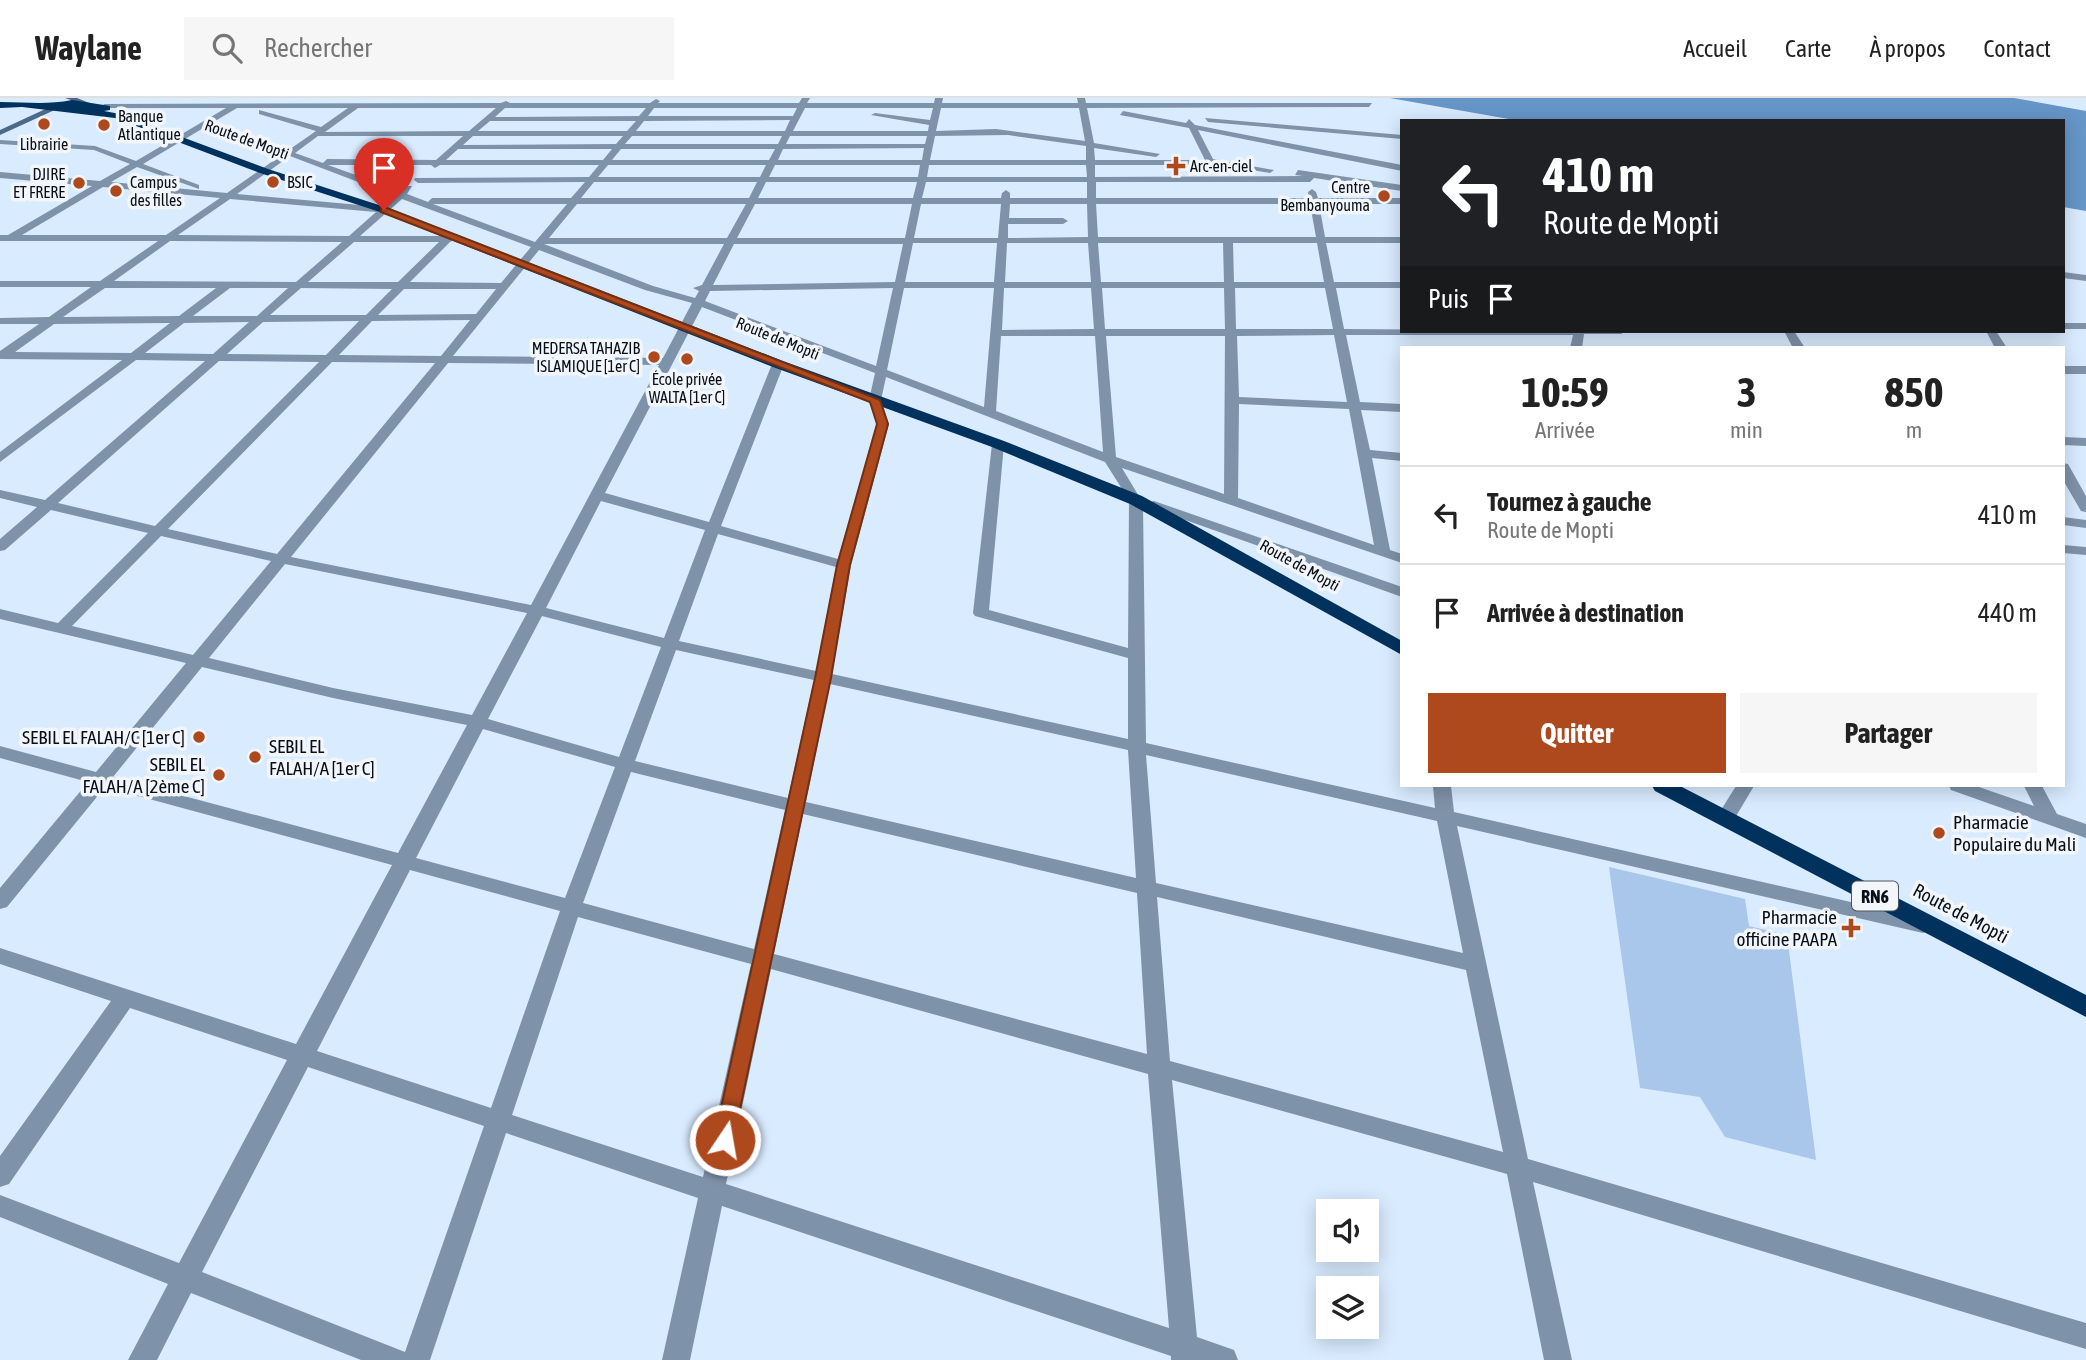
<!DOCTYPE html>
<html lang="fr">
<head>
<meta charset="utf-8">
<style>
  body { margin:0; font-family:"Asap Condensed",sans-serif; background:#f6f6f6; color:#222; height:100vh; display:flex; flex-direction:column; font-size:26px; white-space:nowrap }
  * { box-sizing:border-box; margin:0 }
  p { font-size:23px; color:#767676 }
  .icon { flex:none; width:38px; height:38px; fill:none; stroke:currentColor; stroke-width:2; stroke-linecap:round; stroke-linejoin:round }
  .map { position:relative; flex:1; overflow:hidden }
  .details { position:absolute; left:1400px; top:248px; width:665px; height:441px; display:flex; flex-direction:column; background:#fff; border-radius:0px; box-shadow:0 4px 18px #0003 }
  .details>* { flex:none }
  .top-card { position:absolute; left:1400px; top:21px; width:665px; height:214px; border-radius:0px; box-shadow:0 4px 18px #0003; background:#202124; color:#fff; overflow:hidden }
  .controls { position:absolute; left:1316px; top:1101px; display:grid; gap:14px }
  .controls a { display:grid; place-items:center; width:63px; height:63px; border-radius:0px; background:#fff; box-shadow:0 4px 18px #0003; font-size:35px }
  .pin { position:absolute; display:grid; place-items:center; width:60px; height:60px; color:#fff; margin:-72px -30px; border-radius:50% 50% 50% 0; rotate:-45deg; box-shadow:0 0 7px #0007 }
  .pin .icon { rotate:45deg }
  .me { position:absolute; width:77px; margin:-38px; rotate:12deg; stroke-linejoin:round; filter:drop-shadow(0 0 5px #0008) }
  .turn { display:flex; align-items:center; gap:24px; height:147px; padding:0 28px; font-size:32px }
  .turn .icon { width:91px; height:91px; stroke-width:2.5 }
  .turn b { display:block; font-size:49px; line-height:60px }
  .then { display:flex; align-items:center; height:66px; padding:0 28px; background:#0003; gap:14px; font-size:26px }
  .eta { display:flex; justify-content:space-evenly; align-items:center; height:119px; text-align:center }
  .eta b { font-size:42px; font-weight:700; line-height:49px }
  .cta { display:flex; gap:14px; margin-top:auto; padding:14px 28px }
  .cta a { flex:1; height:80px; border-radius:0px; background:#ae481d; color:#fff; font-size:28px; font-weight:700; line-height:80px; text-align:center }
  .cta a+a { background:#f6f6f6; color:#222 }
  ul { padding:0; list-style:none }
  li { display:flex; align-items:center; gap:21px; height:98px; padding:0 28px; border-top:2px solid #e0e0e0 }
  li div { flex:1 }
  li b { display:block; font-size:26px }
  li em { font-style:normal }
  header { display:flex; align-items:center; gap:42px; box-sizing:border-box; height:98px; padding:0 35px; background:#fff; border-bottom:2px solid #e0e0e0 }
  header strong { font-size:33px }
  nav { display:flex; gap:38px; margin-inline-start:auto; font-size:24px }
  .search { width:490px; height:63px; background:#f6f6f6; display:flex; align-items:center; gap:18px; box-sizing:border-box; padding:0 24px; border-radius:0px; color:#767676; font-size:26px }
  .map>svg:first-child { display:block }
  .green { fill:#a8c7ea }
  .water { fill:#6695c8 }
  .lines { fill:none; stroke-linecap:round; stroke-linejoin:round }
  .street { fill:#7e92a9; fill-rule:evenodd }
  .secondary { fill:#4b6989; fill-rule:evenodd }
  .highway { fill:#00325d; fill-rule:evenodd }
  .route { fill:#ae481d; stroke:#712f13; stroke-width:2 }
  .poi-dot { fill:#ae481d; stroke:#f2f6fb; stroke-width:2.5 }
  .labels { text-anchor:middle; dominant-baseline:central; stroke-width:7; stroke-linejoin:round; paint-order:stroke }
  .far-poi-label { font-size:16px; fill:#080f17; stroke:#f2f6fb; text-anchor:start }
  .far-street-label { font-size:16px; fill:#080f17; stroke:#f2f6fb }
  .shield { fill:#f2f6fb; stroke:#4e545b; stroke-width:2 }
  .shield-label { font-size:18px; font-weight:bold; fill:#080f17 }
  .poi-label { font-size:19px; fill:#080f17; stroke:#f2f6fb; text-anchor:end }
  .street-label { font-size:19px; fill:#080f17; stroke:#f2f6fb }
</style>
</head>
<body>
<header>
<strong>Waylane</strong>
<div class="search"><svg class="icon" aria-label="search" viewBox="0 0 24 24"><circle cx="10" cy="10" r="6"/><path d="M15 15l6 6"/></svg>Rechercher</div>
<nav><a>Accueil</a><a>Carte</a><a>À propos</a><a>Contact</a></nav>
</header>
<div class="map">
<svg width="2086" height="1262" viewBox="0 0 2086 1262">
  <rect width="100%" height="100%" fill="#d9ebff"/>
  <path class="green" d="M1609,769l136,32 4,27 38,9 29,225 -91,-23 -25,-40 -60,-9z"/>
  <path class="water" d="M1390,0h624l72,13v100l-23,-4v-86h-543z"/>
  <g class="lines">
    <path class="street" d="M802,0h8l-3,5h127l1,-5h8l-1,5h136l-1,-5h8l1,5h286l-3,4 -282,1 7,35 66,11 -4,3 -62,-9 1,12h110l-16,-32 -69,-13 3,-4 63,12 3,-4 6,6 207,40v6l-204,-41 15,29 61,11 -4,3 -48,-8h-127v12l208,-1 -8,-1 3,-5 104,15v6l-88,-13 -4,4h-214v16h213l-1,-6 4,-3 4,3 2,6h84v6h-83l6,33h77v6h-76l8,39h68v6h-66l8,41 282,2 -5,3h-37l-2,14h-12l3,-13h-227l14,67 42,2v8l-41,-2 9,40 32,3v8l-30,-3 18,92 12,4v9l-280,-95 21,35 11,-2 248,86v10l-259,-92 3,238 289,65 -2,-22h18l3,26 476,108 3,5 -3,5 -7,3 -466,-107 71,333 558,164v26l-553,-167 39,178h-28l-37,-186 -335,-94 25,257 37,13 4,10h-67v-4l-449,-150 -32,154h-28l36,-162 -192,-65 -76,227h-69l-170,-67 -34,67h-29l40,-76 -168,-67v-22l179,68 108,-203 -157,-52 -121,176 -9,3v-31l111,-155 -111,-37v-16l296,96 96,-179 -287,-78 -98,120 -7,2v-21l88,-106 -88,-24v-12l96,26 90,-109 -186,-44v-10l58,14 90,-90 -97,-23 -46,40 -5,1v-12l37,-32 -37,-9v-8l45,10 160,-139 -69,-1 -136,102v-10l122,-92 -122,-1v-8l39,-27h-39v-6l49,-1 42,-30h-91v-6h100l58,-40h-158v-6h8l84,-49 -92,-8v-6l100,9 30,-17 -36,-14 -94,-6v-4l95,6 41,15 90,-53h-125l3,-4 397,-1 5,-2 4,2h140l6,-4 4,2 -2,2h141zM237,10h111l-27,19 -62,-17v4l57,17 -89,62 -116,-11 26,-15 62,22v-4l-56,-21zM358,10h138l-27,23 -144,1zM505,10h141l-7,8 -144,1zM654,10h143l-4,8h-145zM805,10h128l-3,12 -55,-7 -4,2 58,10 -1,6h-135zM941,10h138l6,33 -89,-12 -60,2zM790,22l-5,11h-149l8,-10zM490,23h146l-9,10h-149zM1008,37l78,11v14h-156l5,-24zM318,38h145l-27,24 -109,-1 -4,4 -28,-10zM473,38h150l-7,8 -153,1zM632,38h150l-4,8h-153zM790,38h137l-2,8h-139zM924,50l-2,12h-144l5,-11zM458,51h154l-9,11h-157zM621,51h154l-6,11h-157zM290,58l105,40 -13,11 -145,-13zM328,67h103l4,3 5,-3h159l-10,12 -174,1 -1,2 4,3 167,-1 -14,16h-139l-4,4 -21,-8 5,-8h-6l-6,5zM608,67h158l-6,12h-162zM775,67h145l-2,12h-149zM929,67h157l1,12h-160zM594,84h163l-8,16h-168zM766,84h151l-4,16h-155zM926,84h161v16h-77v-5l-4,-3 -4,3 -1,5h-79zM103,89l117,11 -54,37h-144zM230,101l146,13 -27,24 -171,-1zM402,101l129,48 -30,36 -91,-1 40,-40 6,-3 -5,-3h-91zM433,106h134l-32,38zM577,106h169l-19,34h-178zM755,106h157l-7,34h-168zM921,106h80l-3,34h-84zM1010,106h77l1,33 -80,1v-14h55l5,-3 -5,-3h-54zM1096,106h214l6,33h-218zM170,143l172,1 -46,40 -182,-1zM354,144h85l-41,40h-90zM913,145h84l-3,39h-89zM1007,145h81l3,39h-86zM1098,145h125l1,39h-123zM1233,145h84l7,39h-90zM544,146h180l-22,41 -9,3 6,3 -4,7 -42,-12zM734,146h169l-8,38 -182,3zM539,152l106,40 47,13 -29,55 -210,-2zM105,190h111l-37,28 -116,1zM230,190h58l-31,28h-64zM301,190l91,1 -26,26h-96zM893,190l-17,78 -171,-65 5,-10zM904,190h90l-10,119 -97,-37zM1004,190h87l3,41 -92,1zM1102,190h122l1,41h-120zM1235,190h90l8,41h-97zM404,191h92l-20,25 -98,1zM702,209l173,66 -6,27 8,24 -39,135 -117,-33 63,-162 -2,-2 -10,2 -63,158 -104,-29zM470,222l-29,36 -102,-1 33,-34zM359,223l-33,34 -99,-1 36,-32zM249,224l-36,32 -68,-1 39,-30zM170,225l-39,30 -116,-1 39,-28zM1334,237l13,67 -108,-5 -2,-61zM1001,238h94l8,116 -107,-41zM1106,238h119l-1,158 -108,-37zM219,263l100,1 -164,164 -97,-23zM332,264l103,1 -158,191 -109,-25zM448,265l211,2 -128,240 -240,-48zM886,279l219,85 24,38 -1,148 -139,-38 15,-166 -6,-4 -6,4 -19,169 2,3 153,42v81l-296,-65 19,-109 38,-141 -8,-24zM1239,306l110,5 25,136 -136,-47zM601,403l104,29 -41,108 -118,-30zM718,436l118,33 -20,104 -137,-30zM161,438l110,25 -78,94 -121,-29zM285,466l242,49 -55,102 -139,-27 -124,-30zM542,518l119,31 -42,110 -131,-38zM676,552l138,30 -26,118 -153,-37zM202,569l131,31 134,27 -69,128 -285,-76zM830,586l298,66 8,128 -330,-76zM483,631l132,38 -50,131 -149,-40zM1146,657l291,66 26,132 -307,-70zM631,674l154,38 -31,139 -171,-46zM803,716l334,79 10,161 -373,-100zM410,772l150,41 -69,197 -174,-57zM1157,799l309,73 37,182 -333,-91zM578,819l173,47 -48,213 -191,-62zM771,871l377,105 21,254 -443,-144zM308,969l176,59 -79,226 -203,-80z
      M1205,20l197,17v4l-194,-17z
      M2063,174l23,3v6l-23,-3z
      M2063,225h23v6h-23z
      M1784,233h10l11,17h-12z
      M1986,233h10l11,17h-12z
      M2063,268h23v8h-23z
      M2063,339l23,1v8l-23,-1z
      M2063,365l5,1 18,32v16l-5,-1 -18,-31z
      M2063,419l23,3v8l-23,-3z
      M2063,447l23,2v8l-23,-2z
      M1736,688h18l-22,37h-14l-2,-5z
      M1949,688h27l58,20 -10,-20h18l15,28 29,10v14l-135,-48z"/>
    <path class="secondary" d="M65,0h12l15,6 -4,2z
      M52,8l7,2 -59,27v-5z"/>
    <path class="highway" d="M72,2l38,6v4l-6,1 16,3 148,55 120,39 395,153 221,80 138,55 260,145v14l-272,-151 -138,-57 -219,-80 -393,-155 -120,-39 -145,-55 -93,-11 -22,1v-6c26,0 47,3 72,-2z
      M1652,688h28l406,209v22l-431,-226z"/>
  </g>
  <path class="route" d="M381,110h6l493,192 8,24 -38,141 -19,113 -99,469 -7,3 -8,-3 -3,-7 101,-462 22,-113 40,-141 -7,-22 -489,-190z"/>
  <g class="poi-dot">
    <circle cx="44" cy="26" r="7"/>
    <circle cx="104" cy="27" r="7"/>
    <path d="M1172.5 57.5h7v7h7v7h-7v7h-7v-7h-7v-7h7z"/>
    <circle cx="273" cy="84" r="7"/>
    <circle cx="79" cy="85" r="7"/>
    <circle cx="116" cy="93" r="7"/>
    <circle cx="1384" cy="98" r="7"/>
    <circle cx="654" cy="259" r="7"/>
    <circle cx="687" cy="261" r="7"/>
    <circle cx="199" cy="639" r="7"/>
    <circle cx="255" cy="659" r="7"/>
    <circle cx="219" cy="677" r="7"/>
    <circle cx="1939" cy="735" r="7"/>
    <path d="M1847.5 819.5h7v7h7v7h-7v7h-7v-7h-7v-7h7z"/>
  </g>
  <g class="labels">
    <g class="far-poi-label">
      <text x="118" y="18">Banque<tspan x="118" dy="18">Atlantique</tspan></text>
      <text x="44" y="46" text-anchor="middle">Librairie</text>
      <text x="1190" y="68">Arc-en-ciel</text>
      <text x="65" y="76" text-anchor="end">DJIRE<tspan x="65" dy="18">ET FRERE</tspan></text>
      <text x="130" y="84">Campus<tspan x="130" dy="18">des filles</tspan></text>
      <text x="287" y="84">BSIC</text>
      <text x="1370" y="89" text-anchor="end">Centre<tspan x="1370" dy="18">Bembanyouma</tspan></text>
      <text x="640" y="250" text-anchor="end">MEDERSA TAHAZIB<tspan x="640" dy="18">ISLAMIQUE [1er C]</tspan></text>
      <text x="687" y="281" text-anchor="middle">École privée<tspan x="687" dy="18">WALTA [1er C]</tspan></text>
    </g>
    <g class="far-street-label">
      <text transform="translate(247 41) rotate(20)">Route de Mopti</text>
      <text transform="translate(778 240) rotate(22)">Route de Mopti</text>
      <text transform="translate(1300 467) rotate(29)">Route de Mopti</text>
    </g>
    <rect class="shield" x="1852" y="783.5" width="46" height="29" rx="5"/>
    <g class="shield-label">
      <text x="1875" y="798">RN6</text>
    </g>
    <g class="poi-label">
      <text x="185" y="639">SEBIL EL FALAH/C [1er C]</text>
      <text x="269" y="648" text-anchor="start">SEBIL EL<tspan x="269" dy="22">FALAH/A [1er C]</tspan></text>
      <text x="205" y="666">SEBIL EL<tspan x="205" dy="22">FALAH/A [2ème C]</tspan></text>
      <text x="1953" y="724" text-anchor="start">Pharmacie<tspan x="1953" dy="22">Populaire du Mali</tspan></text>
      <text x="1837" y="819">Pharmacie<tspan x="1837" dy="22">officine PAAPA</tspan></text>
    </g>
    <g class="street-label">
      <text transform="translate(1961 815) rotate(28)">Route de Mopti</text>
    </g>
  </g>
</svg>
<div class="controls">
<a><svg class="icon" aria-label="sound" viewBox="0 0 24 24"><path d="M4 9h4l5-4v14l-5-4H4zM17 9q2 3 0 6"/></svg></a>
<a><svg class="icon" aria-label="layers" viewBox="0 0 24 24"><path d="M12 4l9 5-9 5-9-5zM3 14l9 5 9-5"/></svg></a>
</div>
<div class="pin" style="left:384px;top:112px;background:#d93025"><svg class="icon" aria-label="arrive" viewBox="0 0 24 24"><path d="M6 21V4h12l-3 4 3 4H6"/></svg></div>
<svg class="me" style="left:725px;top:1042px" viewBox="-20 -20 40 40"><circle r="17" fill="#ae481d" stroke="#fff" stroke-width="3"/><path d="M0-11L8 9 0 5-8 9z" fill="#fff"/></svg>
<div class="top-card">
<div class="turn"><svg class="icon" aria-label="left" viewBox="0 0 24 24"><path d="M17 20v-9H6M10 6l-5 5 5 5"/></svg><div><b>410 m</b>Route de Mopti</div></div>
<div class="then">Puis<svg class="icon" aria-label="arrive" viewBox="0 0 24 24"><path d="M6 21V4h12l-3 4 3 4H6"/></svg></div>
</div>
<section class="details">
<div class="eta">
<div><b>10:59</b><p>Arrivée</p></div>
<div><b>3</b><p>min</p></div>
<div><b>850</b><p>m</p></div>
</div>
<ul>
<li><svg class="icon" aria-label="left" viewBox="0 0 24 24"><path d="M17 20v-9H6M10 6l-5 5 5 5"/></svg><div><b>Tournez à gauche</b><p>Route de Mopti</p></div><em>410 m</em></li>
<li><svg class="icon" aria-label="arrive" viewBox="0 0 24 24"><path d="M6 21V4h12l-3 4 3 4H6"/></svg><div><b>Arrivée à destination</b></div><em>440 m</em></li>
</ul>
<div class="cta"><a>Quitter</a><a>Partager</a></div>
</section>
</div>
</body>
</html>
